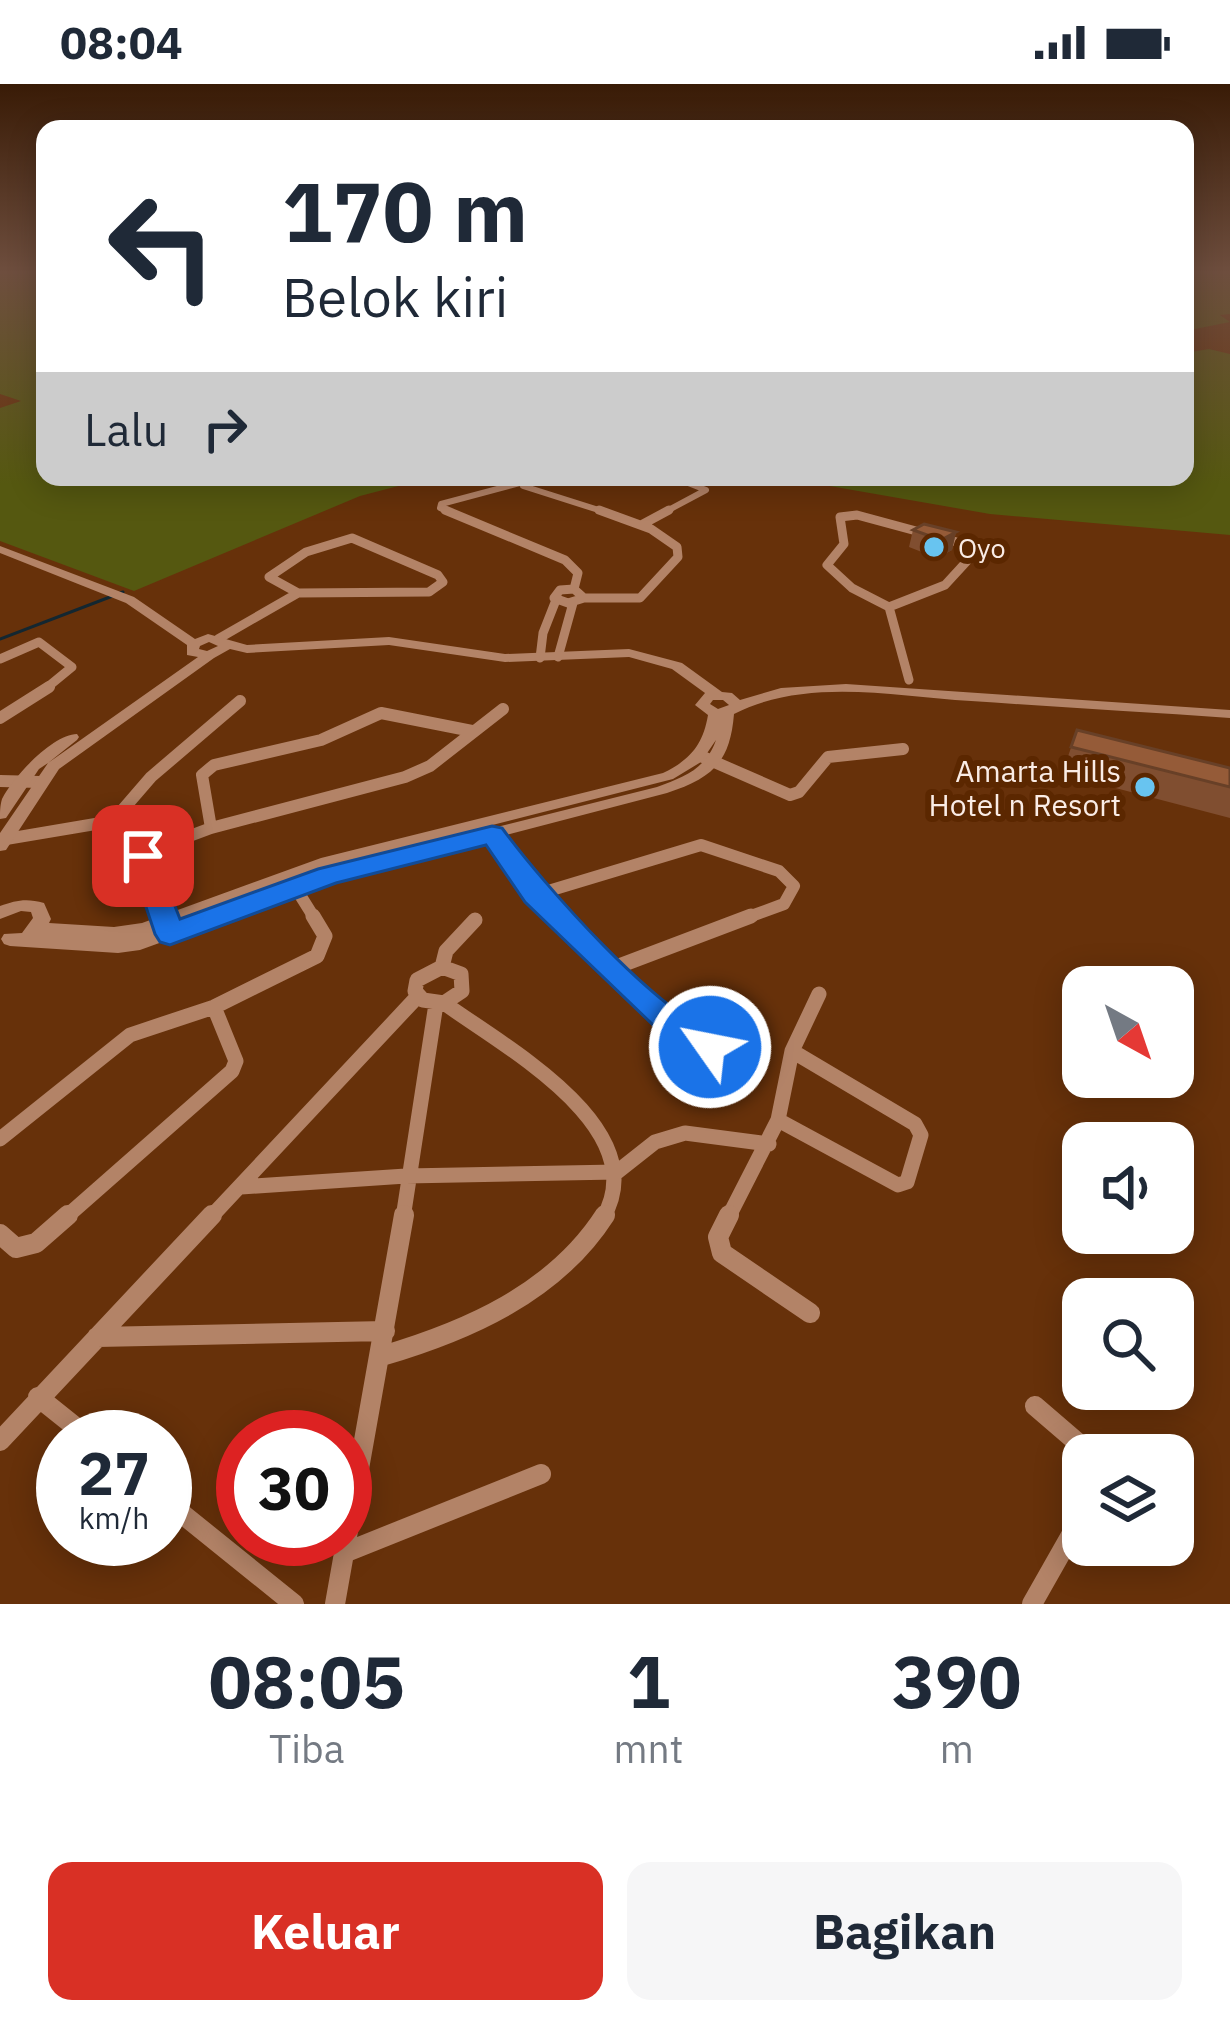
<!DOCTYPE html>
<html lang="id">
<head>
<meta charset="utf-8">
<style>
  body { margin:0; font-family:"IBM Plex Sans",sans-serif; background:#f6f6f7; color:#1f2937; height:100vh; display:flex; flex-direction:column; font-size:45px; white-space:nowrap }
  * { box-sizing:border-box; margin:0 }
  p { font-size:39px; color:#747a83 }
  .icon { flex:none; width:66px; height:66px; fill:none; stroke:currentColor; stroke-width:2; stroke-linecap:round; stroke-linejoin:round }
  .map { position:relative; height:1520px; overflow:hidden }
  .panel { display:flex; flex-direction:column; background:#fff; flex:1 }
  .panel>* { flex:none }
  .top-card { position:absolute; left:36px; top:36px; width:1158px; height:366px; border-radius:24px; box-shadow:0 6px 30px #0003; background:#fff; color:#1f2937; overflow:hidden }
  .needle { width:78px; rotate:140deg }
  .buttons { position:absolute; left:1062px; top:882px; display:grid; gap:24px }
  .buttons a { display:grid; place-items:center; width:132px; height:132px; border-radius:24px; background:#fff; box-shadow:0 6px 30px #0003; font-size:60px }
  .speed { position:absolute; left:36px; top:1326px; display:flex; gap:24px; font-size:60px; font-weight:700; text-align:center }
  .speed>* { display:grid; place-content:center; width:156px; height:156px; border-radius:50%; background:#fff; box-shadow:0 6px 30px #0003; line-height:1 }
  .speed small { font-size:30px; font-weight:400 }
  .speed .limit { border:18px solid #d22; background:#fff; color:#111 }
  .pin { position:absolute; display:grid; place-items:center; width:102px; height:102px; color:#fff; margin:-51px; border-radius:24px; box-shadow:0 6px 18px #0006 }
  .me { position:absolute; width:132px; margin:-66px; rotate:303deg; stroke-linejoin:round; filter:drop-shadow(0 0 9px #0008) }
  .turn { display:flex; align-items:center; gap:42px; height:252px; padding:0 48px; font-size:54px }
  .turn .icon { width:156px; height:156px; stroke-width:2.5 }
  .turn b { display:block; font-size:84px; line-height:102px }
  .then { display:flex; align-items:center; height:114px; padding:0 48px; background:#0003; gap:24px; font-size:45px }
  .eta { display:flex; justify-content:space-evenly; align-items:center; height:204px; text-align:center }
  .eta b { font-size:72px; font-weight:700; line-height:84px }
  .button { display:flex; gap:24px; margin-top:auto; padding:24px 48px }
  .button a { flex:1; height:138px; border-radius:24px; background:#d93025; color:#fff; font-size:48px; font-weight:700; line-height:138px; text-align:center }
  .button a+a { background:#f6f6f7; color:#1f2937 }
  .status { display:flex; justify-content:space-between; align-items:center; height:84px; padding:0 60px; background:#fff; direction:ltr }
  .status svg { height:33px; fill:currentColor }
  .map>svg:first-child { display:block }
  .green { fill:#555810 }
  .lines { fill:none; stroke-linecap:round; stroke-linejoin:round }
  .stream { stroke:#132731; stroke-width:3 }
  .minor-far4 { stroke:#b38367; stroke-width:6 }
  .minor-far3 { stroke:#b38367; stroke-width:9 }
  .minor-far2 { stroke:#b38367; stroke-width:12 }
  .minor-far1 { stroke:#b38367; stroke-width:15 }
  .minor { stroke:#b38367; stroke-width:20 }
  .tertiary { fill:#b38367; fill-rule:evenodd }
  .wall { fill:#804e30 }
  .shaded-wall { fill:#684027 }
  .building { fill:#955b38; stroke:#684027; stroke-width:3 }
  .route { fill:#1a73e8; stroke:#114b97; stroke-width:3 }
  .poi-dot { fill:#68c4f0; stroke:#5b2700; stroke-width:4.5 }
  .labels { text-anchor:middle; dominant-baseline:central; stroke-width:12; stroke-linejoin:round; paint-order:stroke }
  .far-poi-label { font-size:27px; fill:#faece5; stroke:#5b2700; text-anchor:start }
  .poi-label { font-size:30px; fill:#faece5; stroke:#5b2700; text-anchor:end }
</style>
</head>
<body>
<div class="status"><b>08:04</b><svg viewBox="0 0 49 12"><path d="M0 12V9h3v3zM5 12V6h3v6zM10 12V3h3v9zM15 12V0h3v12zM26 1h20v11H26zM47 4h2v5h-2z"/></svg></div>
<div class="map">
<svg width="1230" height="1520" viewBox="0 0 1230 1520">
  <rect width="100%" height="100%" fill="#67310a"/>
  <path class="green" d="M0,187h45v206h388l-73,19 -226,95 -134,-50v-133l21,-7 -21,-7z
    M1185,187h45v43l-10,1 10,7 -45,9z
    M1209,265l21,5v181l-240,-21 -212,-37h407v-124z"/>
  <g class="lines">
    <path class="stream" d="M0,555l123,-47"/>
    <path class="minor-far4" d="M523,402l85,27
      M452,429l-12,-5 1,-4 101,-27
      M663,429l43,-23 -33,-13"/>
    <path class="minor-far3" d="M445,426l120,50 13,13 -4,16
      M857,431l122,33 -34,37 -56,22 -37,-19 -25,-23 17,-21 -4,-27z
      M643,440l26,-14
      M352,454l86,37 5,7 -14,10 -131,1 -29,-16 37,-25z
      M574,505l10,9 -16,5 -14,-5 6,-8z
      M584,514h56l38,-41 -1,-10 -26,-18 -52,-19
      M889,523l20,73
      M218,555l80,-46
      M558,573l15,-54
      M540,574l3,-25 13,-33
      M0,575l39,-17 33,25 -28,23"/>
    <path class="minor-far2" d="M0,634l49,-31
      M703,673l87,38 9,-3 29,-35 75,-8
      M0,697l40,1
      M211,744l-9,-53 12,-10 107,-25 60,-27 91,18
      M492,750l43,61 26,24
      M0,756l113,-19 38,-44 89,-76
      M295,803l20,32
      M535,811l166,-50 78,26 15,15 -10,18 -41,15
      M164,835l-23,-59 6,-8 64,-24 194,-51 25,-11 73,-57"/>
    <path class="minor-far1" d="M163,832l5,13
      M558,832l131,123 21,8h26
      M442,883l19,7 1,17 -18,12 -21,-3 -8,-9 2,-11z
      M442,883l4,-16 29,-31
      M611,885l140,-53
      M444,919c59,43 212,125 159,215
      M778,1036l120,65 9,-3 14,-47 -6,-11 -123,-73
      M0,1055l130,-104 84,-28 103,-51 8,-20 -12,-20
      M241,1103l165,-11 211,-4 38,-30 30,-9 84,11
      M65,1134l167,-147 4,-10 -22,-54
      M210,1134l208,-222
      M403,1134l33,-214
      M728,1134l50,-98 14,-69 27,-57"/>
    <path class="minor" d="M729,1131l-11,22 4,16 88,60
      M0,1150l16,14 20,-5 32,-28
      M97,1253l288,-6
      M382,1272c85,-25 173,-63 223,-141
      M38,1313l50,40
      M1035,1322l57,49
      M0,1357l212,-226
      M165,1416l129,104
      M344,1469l197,-79
      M335,1520l69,-389
      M1032,1520l51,-90"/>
    <path class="tertiary" d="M0,462l134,51 61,42 13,-5 39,11 142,-8 116,17 124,-5 53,14 40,29 10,1 8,7 41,-12 65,-4 384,26v8c-86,-6 -173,-11 -259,-17 -79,-5 -164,-24 -237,13 -4,49 -22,64 -67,79l-334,87 -193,70 -22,3 -108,-7 -6,-2 -3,-5 3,-5 18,-1 11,-15 -2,-6 -10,-1 -21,8v-13c16,-6 27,-8 44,-3l7,16 -2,4 65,4 28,-4 179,-65 342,-85c27,-13 40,-28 45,-58l-13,-10 10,-12 -33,-24 -43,-12 -124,5 -116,-17 -142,8 -17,-4 -16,9 -155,111 -53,81 -6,1v-18l48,-70 -9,6 -33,49 -6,1c0,-8 0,-13 2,-20 11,-22 51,-65 75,-65l2,3 -2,3 -29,23 150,-106 -11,-2v-10l-61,-42 -126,-50zM209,558l9,4 -11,5 -8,-2 1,-3zM713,616h10l6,5 -11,4 -8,-5zM716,656c-10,29 -32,37 -59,47l-329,82 -76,27 80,-30 341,-87 28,-17z"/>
  </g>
  <path class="wall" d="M913,446l43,2 -4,18 -15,8 -28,-11z
    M1077,646l153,38v50l-168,-44z"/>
  <path class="shaded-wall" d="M956,448l-4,18 -15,8 4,-18z"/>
  <path class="building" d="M924,440l32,8 -15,8 -28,-10z
    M1077,646l153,38v19l-159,-40z"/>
  <linearGradient id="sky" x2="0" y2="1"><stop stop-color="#391b06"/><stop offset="0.47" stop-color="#6e4e3e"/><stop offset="1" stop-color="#6e4e3e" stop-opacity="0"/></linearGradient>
  <rect width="1230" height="400" fill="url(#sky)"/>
  <path class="route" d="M492,742l10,2c42,57 156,187 220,209l5,10 -5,9 -12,4 -33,-12 -152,-146 -39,-57 -150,38 -166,62 -10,-3 -5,-8 -26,-78 4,-7h20l27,70 138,-50z"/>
  <g class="poi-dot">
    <circle cx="934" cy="463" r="12"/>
    <circle cx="1145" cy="703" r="12"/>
  </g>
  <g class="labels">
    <g class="far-poi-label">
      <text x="958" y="463">Oyo</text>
    </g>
    <g class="poi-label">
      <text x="1121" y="686">Amarta Hills<tspan x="1121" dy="34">Hotel n Resort</tspan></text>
    </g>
  </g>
</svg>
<div class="buttons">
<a><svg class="needle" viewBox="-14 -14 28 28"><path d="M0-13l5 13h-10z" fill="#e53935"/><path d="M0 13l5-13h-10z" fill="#747a83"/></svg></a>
<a><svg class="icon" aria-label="sound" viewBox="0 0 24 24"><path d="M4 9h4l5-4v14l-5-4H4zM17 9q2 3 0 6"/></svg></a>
<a><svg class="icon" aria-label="search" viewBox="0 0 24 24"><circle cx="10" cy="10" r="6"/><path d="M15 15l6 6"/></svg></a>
<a><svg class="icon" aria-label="layers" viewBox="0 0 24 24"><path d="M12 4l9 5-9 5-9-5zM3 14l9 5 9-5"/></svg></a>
</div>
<div class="speed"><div>27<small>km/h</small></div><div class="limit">30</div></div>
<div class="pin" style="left:143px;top:772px;background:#d93025"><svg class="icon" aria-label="arrive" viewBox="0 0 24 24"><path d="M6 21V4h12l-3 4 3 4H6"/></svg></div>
<svg class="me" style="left:710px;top:963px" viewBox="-20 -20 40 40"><circle r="17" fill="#1a73e8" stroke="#fff" stroke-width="3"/><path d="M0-11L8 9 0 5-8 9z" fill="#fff"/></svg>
<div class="top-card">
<div class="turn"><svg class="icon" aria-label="left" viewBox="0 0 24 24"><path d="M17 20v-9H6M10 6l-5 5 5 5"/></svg><div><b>170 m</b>Belok kiri</div></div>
<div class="then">Lalu<svg class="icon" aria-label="right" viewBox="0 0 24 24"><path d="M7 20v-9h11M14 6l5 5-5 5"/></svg></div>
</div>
</div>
<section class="panel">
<div class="eta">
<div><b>08:05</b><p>Tiba</p></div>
<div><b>1</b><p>mnt</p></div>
<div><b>390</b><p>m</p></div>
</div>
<div class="button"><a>Keluar</a><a>Bagikan</a></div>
</section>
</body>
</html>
